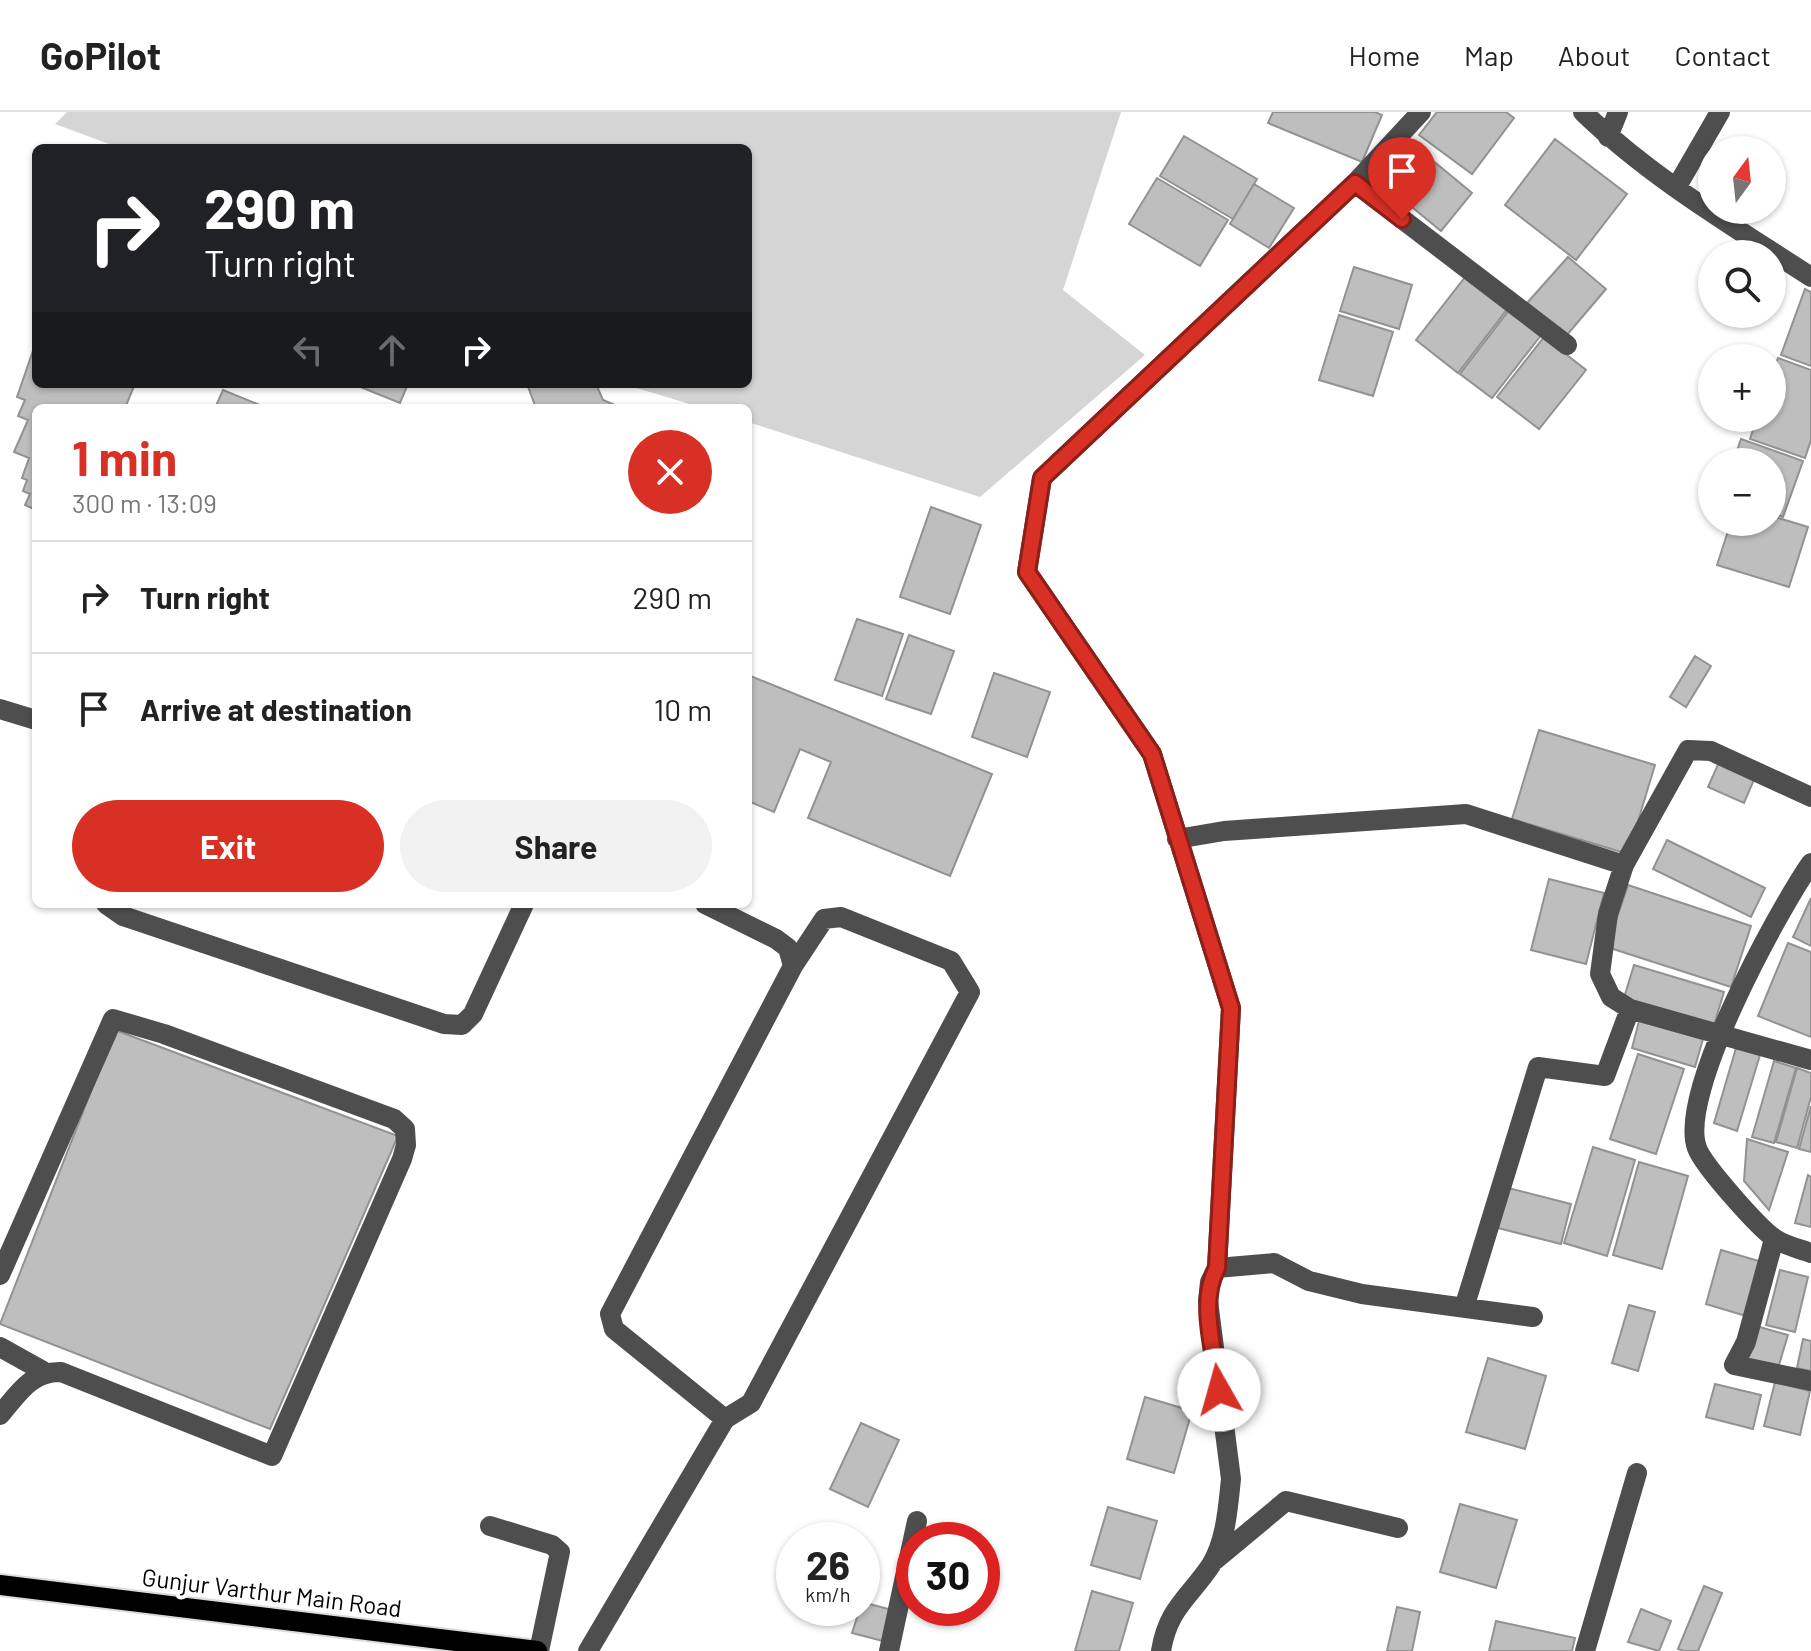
<!DOCTYPE html>
<html lang="en">
<head>
<meta charset="utf-8">
<style>
  body { margin:0; font-family:Barlow,sans-serif; background:#f2f2f2; color:#222; height:100vh; display:flex; flex-direction:column; font-size:30px; white-space:nowrap }
  * { box-sizing:border-box; margin:0 }
  p { font-size:26px; color:#767676 }
  .icon { flex:none; width:44px; height:44px; fill:none; stroke:currentColor; stroke-width:2; stroke-linecap:round; stroke-linejoin:round }
  .map { position:relative; flex:1; overflow:hidden }
  .details { position:absolute; left:32px; top:292px; width:720px; height:504px; display:flex; flex-direction:column; background:#fff; border-radius:12px; box-shadow:0 2px 6px #0004 }
  .details>* { flex:none }
  .banner { position:absolute; left:32px; top:32px; width:720px; height:244px; border-radius:12px; box-shadow:0 2px 6px #0004; background:#202124; color:#fff; overflow:hidden }
  .needle { width:52px; rotate:15deg }
  .tools { position:absolute; left:1698px; top:24px; display:grid; gap:16px }
  .tools a { display:grid; place-items:center; width:88px; height:88px; border-radius:50%; background:#fff; box-shadow:0 2px 6px #0004; font-size:40px }
  .speed { position:absolute; left:776px; top:1410px; display:flex; gap:16px; font-size:40px; font-weight:700; text-align:center }
  .speed>* { display:grid; place-content:center; width:104px; height:104px; border-radius:50%; background:#fff; box-shadow:0 2px 6px #0004; line-height:1 }
  .speed small { font-size:20px; font-weight:400 }
  .speed .limit { border:12px solid #d22; background:#fff; color:#111 }
  .pin { position:absolute; display:grid; place-items:center; width:68px; height:68px; color:#fff; margin:-82px -34px; border-radius:50% 50% 50% 0; rotate:-45deg; box-shadow:0 0 8px #0007 }
  .pin .icon { rotate:45deg }
  .me { position:absolute; width:88px; margin:-44px; rotate:353deg; stroke-linejoin:round; filter:drop-shadow(0 0 6px #0008) }
  .turn { display:flex; align-items:center; gap:28px; height:168px; padding:0 40px; font-size:36px }
  .turn .icon { width:104px; height:104px; stroke-width:2.5 }
  .turn b { display:block; font-size:56px; line-height:68px }
  .lanes { display:flex; align-items:center; height:76px; padding:0 40px; background:#0003; justify-content:center; gap:40px; direction:ltr }
  .lanes .off { opacity:.35 }
  .round { display:grid; place-items:center; flex:none; width:84px; height:84px; border-radius:42px; background:#f2f2f2 }
  .headline { display:flex; align-items:center; justify-content:space-between; height:136px; padding:0 40px }
  h1 { font-size:48px; font-weight:700; line-height:60px; color:#d93025 }
  .cta { display:flex; gap:16px; margin-top:auto; padding:16px 40px }
  .cta a { flex:1; height:92px; border-radius:48px; background:#d93025; color:#fff; font-size:32px; font-weight:700; line-height:92px; text-align:center }
  .cta a+a { background:#f2f2f2; color:#222 }
  ul { padding:0; list-style:none }
  li { display:flex; align-items:center; gap:24px; height:112px; padding:0 40px; border-top:2px solid #e0e0e0 }
  li div { flex:1 }
  li b { display:block; font-size:30px }
  li em { font-style:normal }
  header { display:flex; align-items:center; gap:48px; box-sizing:border-box; height:112px; padding:0 40px; background:#fff; border-bottom:2px solid #e0e0e0 }
  header strong { font-size:38px }
  nav { display:flex; gap:44px; margin-inline-start:auto; font-size:28px }
  .map>svg:first-child { display:block }
  .green { fill:#d5d5d5 }
  .building { fill:#bebebe; stroke:#929292; stroke-width:2 }
  .lines { fill:none; stroke-linecap:round; stroke-linejoin:round }
  .major-casing { stroke:#dbdbdb; stroke-width:24 }
  .minor { stroke:#4e4e4e; stroke-width:20 }
  .major { stroke:#000; stroke-width:20 }
  .route-casing { stroke:#8d1f18; stroke-width:20 }
  .route { stroke:#d93025; stroke-width:14 }
  .labels { text-anchor:middle; dominant-baseline:central; stroke-width:8; stroke-linejoin:round; paint-order:stroke }
  .street-label { font-size:24px; fill:#000; stroke:#fff }
</style>
</head>
<body>
<header>
<strong>GoPilot</strong>
<nav><a>Home</a><a>Map</a><a>About</a><a>Contact</a></nav>
</header>
<div class="map">
<svg width="1811" height="1539" viewBox="0 0 1811 1539">
  <rect width="100%" height="100%" fill="#fff"/>
  <path class="green" d="M67,0h1054l-58,178 82,65 -165,142 -232,-75v-14h-45l-80,-24h125v-236h-628l-65,-24z"/>
  <path class="building" d="M1273,0h102l7,3 -20,47 -94,-39z
    M1437,0h69l8,6 -42,56 -53,-39z
    M1184,24l73,43 -24,40 -73,-43z
    M1555,27l72,55 -51,66 -71,-55z
    M1409,29l63,52 -31,38 -63,-52z
    M1157,66l71,42 -28,46 -71,-42z
    M1254,72l40,24 -25,40 -39,-24z
    M1568,145l38,32 -40,47 -39,-33z
    M1354,155l58,18 -13,44 -59,-18z
    M1466,164l42,32 -50,65 -42,-33z
    M1805,177l6,3v74l-30,-11z
    M1510,197l32,25 -50,64 -32,-24z
    M1339,203l54,17 -20,64 -54,-16z
    M1544,225l42,33 -47,59 -42,-32z
    M36,230v42h99l-10,24h-89v102l-11,-5 5,-11 -7,-3 4,-11 -5,-2 7,-20 -15,-6 14,-32 -10,-4 7,-16 -8,-3z
    M1778,246l33,12v70l-6,18 -55,-19 7,-21h15v-44z
    M353,272h55l-8,19z
    M527,272h69l7,16 19,8h-86z
    M223,278l44,18h-52z
    M1741,327l62,22 -20,56 -11,-4v-51h-39z
    M931,395l50,18 -31,89 -50,-17z
    M1772,404l36,11 -19,60 -72,-22 14,-43h41z
    M857,507l46,15 -21,62 -47,-16z
    M909,523l45,16 -23,63 -45,-15z
    M1695,544l16,10 -25,41 -16,-10z
    M994,561l56,19 -23,65 -55,-20z
    M748,563l244,99 -42,102 -142,-58 23,-56 -31,-13 -26,63 -26,-11z
    M1539,618l116,35 -27,89 -116,-35z
    M1720,648l36,15 -12,28 -36,-16z
    M1667,728l98,48 -14,29 -98,-48z
    M1549,767l55,14 -18,71 -55,-14z
    M1628,773l123,41 -20,61 -124,-40z
    M1811,786v48l-18,-9z
    M1788,831l23,9v85l-53,-21z
    M1634,853l90,27 -11,36 -90,-27z
    M1639,909l64,18 -8,28 -63,-19z
    M115,918l283,106 -128,293 -270,-105z
    M1736,936l24,7 -23,76 -23,-8z
    M1638,942l46,15 -28,85 -46,-15z
    M1774,949l22,7 -22,75 -22,-6z
    M1797,956l14,5v24l-14,51 -21,-6z
    M1811,994v46l-12,-3z
    M1747,1027l41,13 -19,58 -25,-29z
    M1593,1035l42,13 -28,96 -43,-13z
    M1639,1050l49,14 -26,93 -49,-14z
    M1808,1063l3,2v50l-16,-4z
    M1508,1076l63,16 -10,40 -63,-16z
    M1721,1138l41,12 -16,54 -40,-12z
    M1780,1158l28,7 -13,55 -29,-7z
    M1629,1193l26,7 -17,59 -26,-8z
    M1756,1214l32,9 -10,33 -32,-9z
    M1803,1227l8,2v30l-14,-3z
    M1488,1246l58,18 -21,73 -59,-17z
    M1775,1270l35,9 -10,44 -36,-9z
    M1715,1272l46,11 -8,34 -47,-12z
    M1145,1285l47,14 -18,62 -47,-14z
    M861,1311l38,17 -31,67 -38,-18z
    M1460,1392l57,16 -21,68 -56,-16z
    M1108,1395l49,14 -17,58 -49,-14z
    M1704,1474l18,7 -24,58h-14l-6,-2z
    M1092,1479l41,12 -14,48h-44z
    M862,1490l30,8 -9,31 -31,-8z
    M1397,1495l23,5 -8,39h-25z
    M1641,1497l30,12 -12,30 -31,-9z
    M1496,1509l79,17 -3,13h-83z"/>
  <g class="lines">
    <g class="major-casing">
      <path id="major" d="M0,1473l537,66"/>
    </g>
    <path class="minor" d="M1583,0c67,65 150,114 228,165
      M1608,25l10,-25
      M1355,71l212,162
      M1676,76l44,-76
      M0,597l36,11
      M1811,685l-100,-46 -23,-1 -64,115 -16,49 -8,60 11,23 19,12 181,51
      M1177,727l47,-8 242,-17 158,51
      M1811,751c-33,48 -134,231 -114,285 6,17 64,83 80,92 10,6 23,9 34,13
      M106,792l17,12 321,108 18,1 11,-11 51,-110
      M1774,1127l-28,103 -12,23 77,16
      M1217,1156l14,-260 -79,-254 -125,-182 15,-94 313,-295 66,-71
      M0,1163l113,-256 51,15 230,85 11,10 1,16 -4,14 -130,297 -211,-84c-30,-1 -43,22 -61,43
      M1464,1196l74,-241 67,9 25,-67
      M0,1235l43,24
      M725,1307l26,-16 219,-411 -19,-31 -110,-44 -17,2 -31,47
      M490,1414l62,19 8,7 -21,99
      M1215,1448l71,-59 112,27
      M588,1539l137,-232 -111,-90 -4,-15 183,-348 -5,-18 -12,-9 -71,-35
      M889,1539l28,-130
      M1161,1539c7,-43 28,-53 50,-86 15,-24 17,-58 20,-86l-23,-178 2,-19 7,-14 57,-5 35,18 53,13 171,23
      M1585,1539l52,-178"/>
    <use href="#major" class="major"/>
  </g>
  <g class="lines">
    <g class="route-casing">
      <path id="route" d="M1219,1278c-4,-38 -21,-88 -2,-122l14,-260 -79,-254 -125,-182 15,-94 313,-295 47,36"/>
    </g>
    <use href="#route" class="route"/>
  </g>
  <g class="labels">
    <g class="street-label">
      <text transform="translate(272 1480) rotate(7)">Gunjur Varthur Main Road</text>
    </g>
  </g>
</svg>
<div class="tools">
<a><svg class="needle" viewBox="-14 -14 28 28"><path d="M0-13l5 13h-10z" fill="#e53935"/><path d="M0 13l5-13h-10z" fill="#767676"/></svg></a>
<a><svg class="icon" aria-label="search" viewBox="0 0 24 24"><circle cx="10" cy="10" r="6"/><path d="M15 15l6 6"/></svg></a>
<a>+</a>
<a>−</a>
</div>
<div class="speed"><div>26<small>km/h</small></div><div class="limit">30</div></div>
<div class="pin" style="left:1402px;top:107px;background:#d93025"><svg class="icon" aria-label="arrive" viewBox="0 0 24 24"><path d="M6 21V4h12l-3 4 3 4H6"/></svg></div>
<svg class="me" style="left:1219px;top:1278px" viewBox="-20 -20 40 40"><circle r="19" fill="#fff"/><path d="M0-13L10 11 0 6-10 11z" fill="#d93025"/></svg>
<div class="banner">
<div class="turn"><svg class="icon" aria-label="right" viewBox="0 0 24 24"><path d="M7 20v-9h11M14 6l5 5-5 5"/></svg><div><b>290 m</b>Turn right</div></div>
<div class="lanes"><svg class="icon off" aria-label="left" viewBox="0 0 24 24"><path d="M17 20v-9H6M10 6l-5 5 5 5"/></svg><svg class="icon off" aria-label="ahead" viewBox="0 0 24 24"><path d="M12 20V5M6 11l6-6 6 6"/></svg><svg class="icon" aria-label="right" viewBox="0 0 24 24"><path d="M7 20v-9h11M14 6l5 5-5 5"/></svg></div>
</div>
<section class="details">
<div class="headline"><div><h1>1 min</h1><p>300 m · 13:09</p></div><a class="round" style="background:#d93025;color:#fff"><svg class="icon" aria-label="close" viewBox="0 0 24 24"><path d="M6 6l12 12M18 6L6 18"/></svg></a></div>
<ul>
<li><svg class="icon" aria-label="right" viewBox="0 0 24 24"><path d="M7 20v-9h11M14 6l5 5-5 5"/></svg><div><b>Turn right</b></div><em>290 m</em></li>
<li><svg class="icon" aria-label="arrive" viewBox="0 0 24 24"><path d="M6 21V4h12l-3 4 3 4H6"/></svg><div><b>Arrive at destination</b></div><em>10 m</em></li>
</ul>
<div class="cta"><a>Exit</a><a>Share</a></div>
</section>
</div>
</body>
</html>
